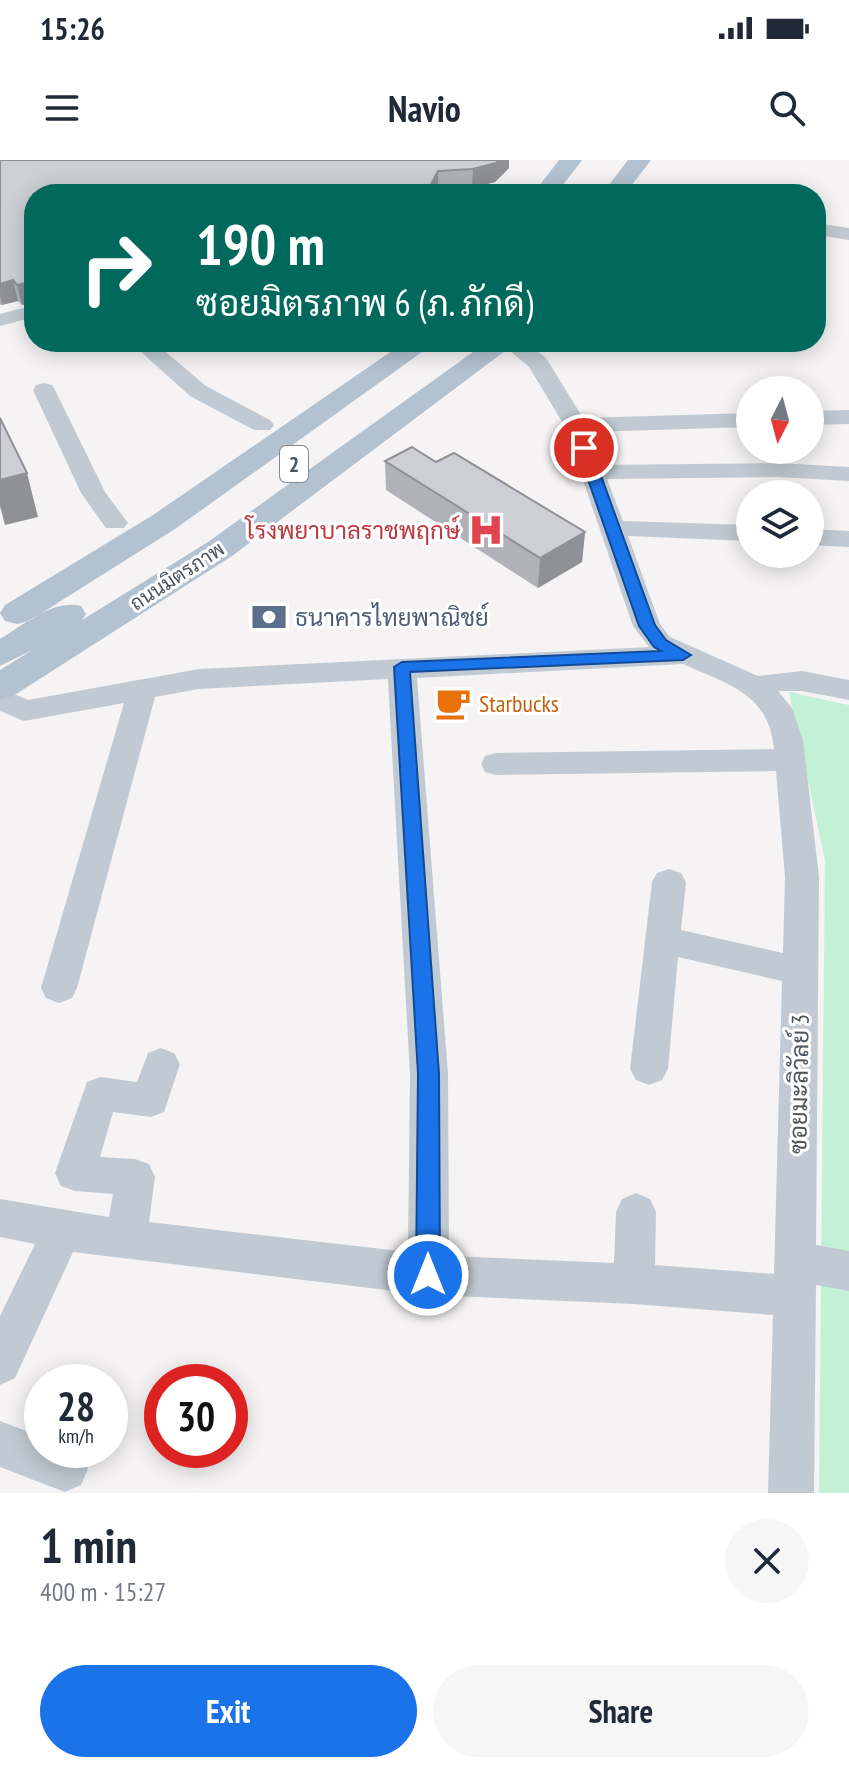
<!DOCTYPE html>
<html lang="en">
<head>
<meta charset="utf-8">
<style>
  body { margin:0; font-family:"PT Sans Narrow",Sarabun,sans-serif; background:#f6f6f7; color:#1f2937; height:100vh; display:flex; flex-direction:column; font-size:30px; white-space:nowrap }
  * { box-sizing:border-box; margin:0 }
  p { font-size:26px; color:#747a83 }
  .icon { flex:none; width:44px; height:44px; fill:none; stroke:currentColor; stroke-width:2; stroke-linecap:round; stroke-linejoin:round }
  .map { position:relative; height:1333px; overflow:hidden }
  .sheet { display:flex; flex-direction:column; background:#fff; flex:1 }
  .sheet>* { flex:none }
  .banner { position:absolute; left:24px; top:24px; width:802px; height:168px; border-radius:32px; box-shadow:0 4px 20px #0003; background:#00695c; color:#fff; overflow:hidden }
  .needle { width:52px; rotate:186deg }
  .tools { position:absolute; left:736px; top:216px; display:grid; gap:16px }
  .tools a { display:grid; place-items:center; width:88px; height:88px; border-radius:50%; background:#fff; box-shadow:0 4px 20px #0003; font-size:40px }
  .speed { position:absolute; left:24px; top:1204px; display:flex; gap:16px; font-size:40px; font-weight:700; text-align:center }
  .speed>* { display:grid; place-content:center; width:104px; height:104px; border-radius:50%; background:#fff; box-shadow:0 4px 20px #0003; line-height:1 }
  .speed small { font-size:20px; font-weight:400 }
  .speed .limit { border:12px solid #d22; background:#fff; color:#111 }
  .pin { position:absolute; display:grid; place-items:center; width:68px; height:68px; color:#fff; margin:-34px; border:4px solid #fff; border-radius:50%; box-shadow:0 2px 8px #0007 }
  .me { position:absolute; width:88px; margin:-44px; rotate:0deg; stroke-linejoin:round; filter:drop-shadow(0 0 6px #0008) }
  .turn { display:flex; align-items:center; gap:28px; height:168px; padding:0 40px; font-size:36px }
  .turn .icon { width:104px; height:104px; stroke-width:2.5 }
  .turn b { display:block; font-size:56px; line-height:68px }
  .round { display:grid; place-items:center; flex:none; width:84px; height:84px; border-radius:42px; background:#f6f6f7 }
  .overview { display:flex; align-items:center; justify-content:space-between; height:136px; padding:0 40px }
  h1 { font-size:48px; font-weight:600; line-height:60px }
  .action { display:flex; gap:16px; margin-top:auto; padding:16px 40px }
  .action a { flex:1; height:92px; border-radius:48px; background:#1a73e8; color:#fff; font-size:32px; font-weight:600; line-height:92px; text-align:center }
  .action a+a { background:#f6f6f7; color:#1f2937 }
  .status { display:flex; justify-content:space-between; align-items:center; height:56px; padding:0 40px; background:#fff; direction:ltr }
  .status svg { height:22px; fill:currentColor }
  header { display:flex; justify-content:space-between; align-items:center; height:104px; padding:0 40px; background:#fff; font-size:36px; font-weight:600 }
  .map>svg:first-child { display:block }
  .green { fill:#c3f1d5 }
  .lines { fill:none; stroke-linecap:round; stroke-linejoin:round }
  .minor { fill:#c1cad2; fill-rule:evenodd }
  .major { fill:#b3c2d1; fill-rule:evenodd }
  .wall { fill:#b0b2b7 }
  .shaded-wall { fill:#909195 }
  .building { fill:#cdcfd5; stroke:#909195; stroke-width:2 }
  .route { fill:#1a73e8; stroke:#114b97; stroke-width:2 }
  .labels { text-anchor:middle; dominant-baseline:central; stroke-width:6; stroke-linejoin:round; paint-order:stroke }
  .far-street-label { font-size:20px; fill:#4a5661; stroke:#fff }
  .shield { fill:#fff; stroke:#808990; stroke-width:2 }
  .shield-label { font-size:22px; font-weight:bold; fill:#4a5661 }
  .health-label { font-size:24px; fill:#be3a42; stroke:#fff; text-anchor:end }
  .service-label { font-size:24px; fill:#4e5e75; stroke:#fff; text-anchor:start }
  .food-label { font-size:24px; fill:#c56008; stroke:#fff; text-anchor:start }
  .street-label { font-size:24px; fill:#4a5661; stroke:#fff }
</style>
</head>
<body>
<div class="status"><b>15:26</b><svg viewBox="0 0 49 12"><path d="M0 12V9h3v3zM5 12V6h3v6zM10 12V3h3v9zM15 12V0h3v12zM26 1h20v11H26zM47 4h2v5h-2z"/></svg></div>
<header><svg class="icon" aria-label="menu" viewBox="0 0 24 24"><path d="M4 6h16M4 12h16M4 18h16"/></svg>Navio<svg class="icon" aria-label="search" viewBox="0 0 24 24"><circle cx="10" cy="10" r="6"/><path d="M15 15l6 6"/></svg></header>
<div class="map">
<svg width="849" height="1333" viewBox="0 0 849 1333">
  <rect width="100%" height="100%" fill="#f5f3f3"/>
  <path class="green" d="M789,532l60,13v788h-30l6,-633z"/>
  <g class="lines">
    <path class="minor" d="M816,63l33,5v12l-33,-5z
      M34,145v12l-34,9v-12z
      M130,182h24l52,44 64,34 4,5 -4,5h-16l-64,-34z
      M500,182h25l21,16 37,60 167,-5v14l-160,5 12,33 175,-2 72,4v14l-72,-4 -170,2 16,42 127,4v16l-122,-5 32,88 10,13 88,39 44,-5 47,9v20l-47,-9h-24l14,17 11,32 16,137 -3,368 33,6v40l-33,-6 -2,208h-46l5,-178 -139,-11 -206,-9 -355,-43 -58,126 -15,7v-69l35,-72 -35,-7v-38l109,18 4,-23 -38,-3 -14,-5 -6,-13 32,-91 13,-5 37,5 11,-29 13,-5 13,5 6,11 -16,48 -13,5 -38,-5 -13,45 35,2 14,5 6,13 -6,45 259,30 2,-178 -22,-395 -189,10 -44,8 -78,291 -5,10 -13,5 -13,-5 -5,-10 83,-285 -100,18 -24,-10v-23l28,12 171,-31 450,-22 -16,-21 -69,-201 -35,-58zM683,504c44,20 86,29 91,85l-278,4 -11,3 -4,8 4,8 11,3 280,-4 9,106 -2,76 -102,-23 5,-48 -5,-9 -12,-4 -12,4 -5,9 -22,187 6,11 13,5 13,-5 6,-11 10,-112 104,24 -8,293 -119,-9 1,-53 -6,-13 -14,-6 -14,6 -6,13 -2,51 -165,-7 -1,-182 -31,-396z
      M44,223l8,2 3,5 50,102 23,31 -4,5h-18l-25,-35 -48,-103 3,-5z
      M849,250v14l-39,1v-14z
      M810,369l39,2v16l-39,-2z
      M0,1261l42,16v13l39,3 7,16 -7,16 -16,7 -65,-25z"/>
    <path class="major" d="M559,0h23l-26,34h-23z
      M628,0h23l-26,34h-23z
      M405,182h31l-261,187 -146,92 -12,3 -12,-3 -5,-8 5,-8 148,-90z
      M487,182h30l-285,214 -219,140 -13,3v-29l34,-21 -34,17v-27c24,-14 53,-40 81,-33l5,8 -4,6 126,-78z"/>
  </g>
  <path class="wall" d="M0,0h509v8l-14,14 -23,6 -34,2 -404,4v108l-12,3 -4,-4 -18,4z
    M385,301l51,1 149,70 -3,30 -44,26 -152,-98z"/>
  <path class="shaded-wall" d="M499,0h10v8l-14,14 -23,6 1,-19z
    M438,11v19l-2,4h-31z
    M13,120l5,21 -16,4 -2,-9v-12z
    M29,122l4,20 -11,3 -5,-20z
    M27,313l11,44 -33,8 -5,-19v-26z
    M585,372l-3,30 -44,26 2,-30z"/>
  <path class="building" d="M0,0h499l-3,3 -23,6 -35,2 -9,17 -24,6h-371v90l-5,-2 -12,3 -4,-5 -13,4z
    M0,258l27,55 -27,7z
    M412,287l24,15 18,-9 131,79 -45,26 -155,-97z"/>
  <path class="route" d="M584,284l7,4 64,177 11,15 25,15 -8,5 -273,12 29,402 1,201 -4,8 -8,4 -9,-4 -3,-8 2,-201 -24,-407 8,-5 259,-11 -7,-4 -15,-21 -62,-178z"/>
  <defs>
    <g id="hospital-bare" transform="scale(2.76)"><path d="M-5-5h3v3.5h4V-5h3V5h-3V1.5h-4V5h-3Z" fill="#e0444e" stroke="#fff" stroke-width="2.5" paint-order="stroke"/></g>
    <g id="bank-bare" transform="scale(2.76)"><path d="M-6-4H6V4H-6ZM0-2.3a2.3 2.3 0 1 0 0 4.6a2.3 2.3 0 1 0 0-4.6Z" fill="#5c6f8a" stroke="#fff" stroke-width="2.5" paint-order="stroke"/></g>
    <g id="cafe-bare" transform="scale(2.76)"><path d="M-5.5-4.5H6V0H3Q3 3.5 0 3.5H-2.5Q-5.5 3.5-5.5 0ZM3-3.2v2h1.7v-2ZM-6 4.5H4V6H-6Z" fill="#e8710a" stroke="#fff" stroke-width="2.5" paint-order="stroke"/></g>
  </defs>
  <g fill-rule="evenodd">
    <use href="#hospital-bare" x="486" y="370"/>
    <use href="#bank-bare" x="269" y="457"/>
    <use href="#cafe-bare" x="453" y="543"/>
  </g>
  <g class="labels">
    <g class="far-street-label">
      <text transform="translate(177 416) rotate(-33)">ถนนมิตรภาพ</text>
    </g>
    <rect class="shield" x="280" y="286" width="28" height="36" rx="6"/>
    <g class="shield-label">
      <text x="294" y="304">2</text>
    </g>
    <g class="health-label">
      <text x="460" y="370">โรงพยาบาลราชพฤกษ์</text>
    </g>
    <g class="service-label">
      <text x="295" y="457">ธนาคารไทยพาณิชย์</text>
    </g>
    <g class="food-label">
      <text x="479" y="543">Starbucks</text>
    </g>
    <g class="street-label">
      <text transform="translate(799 924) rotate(-89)">ซอยมะลิวัลย์ 3</text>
    </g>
  </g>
</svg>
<div class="tools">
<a><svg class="needle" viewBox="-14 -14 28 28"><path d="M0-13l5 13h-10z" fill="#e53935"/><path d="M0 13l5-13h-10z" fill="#747a83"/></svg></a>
<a><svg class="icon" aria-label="layers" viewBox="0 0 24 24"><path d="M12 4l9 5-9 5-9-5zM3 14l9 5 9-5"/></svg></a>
</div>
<div class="speed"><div>28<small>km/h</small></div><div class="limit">30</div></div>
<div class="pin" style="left:584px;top:288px;background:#d93025"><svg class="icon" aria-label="arrive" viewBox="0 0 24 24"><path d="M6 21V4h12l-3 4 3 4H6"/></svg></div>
<svg class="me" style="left:428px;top:1115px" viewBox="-20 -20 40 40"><circle r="17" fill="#1a73e8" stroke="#fff" stroke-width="3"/><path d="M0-11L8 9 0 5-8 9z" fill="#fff"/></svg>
<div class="banner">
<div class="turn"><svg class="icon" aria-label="right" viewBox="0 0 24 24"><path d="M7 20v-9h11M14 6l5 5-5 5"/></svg><div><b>190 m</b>ซอยมิตรภาพ 6 (ภ. ภักดี)</div></div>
</div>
</div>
<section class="sheet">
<div class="overview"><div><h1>1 min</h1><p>400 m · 15:27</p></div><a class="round"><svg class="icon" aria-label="close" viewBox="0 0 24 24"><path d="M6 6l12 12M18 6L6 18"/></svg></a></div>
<div class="action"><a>Exit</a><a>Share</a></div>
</section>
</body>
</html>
